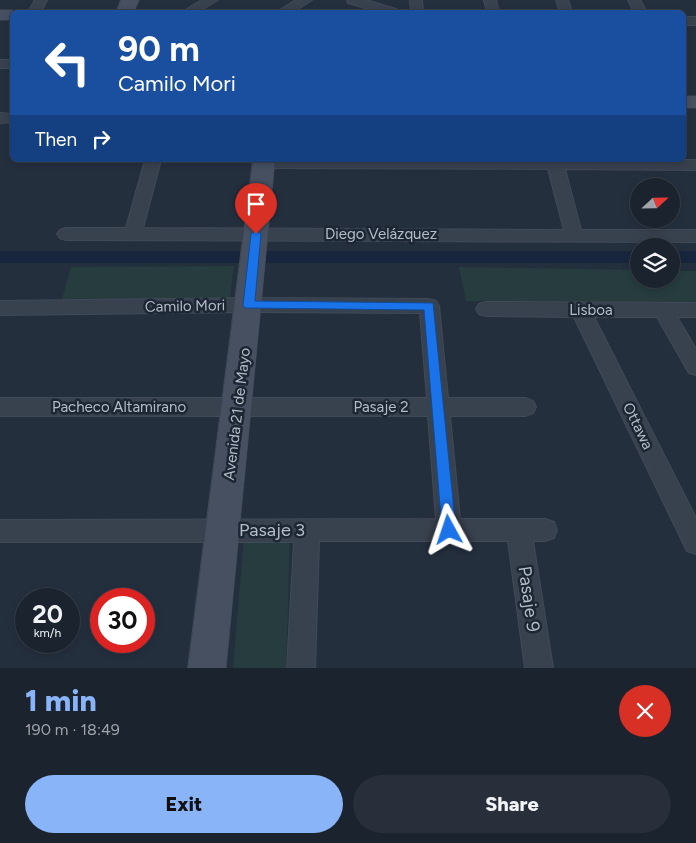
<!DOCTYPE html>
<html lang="en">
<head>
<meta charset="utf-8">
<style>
  body { margin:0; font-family:Figtree,sans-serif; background:#282f3a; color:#f1f3f6; height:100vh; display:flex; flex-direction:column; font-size:19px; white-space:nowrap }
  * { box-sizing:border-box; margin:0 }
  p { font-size:16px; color:#a0a4aa }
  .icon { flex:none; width:28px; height:28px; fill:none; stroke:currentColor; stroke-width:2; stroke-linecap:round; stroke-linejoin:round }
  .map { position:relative; height:668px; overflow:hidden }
  .drawer { display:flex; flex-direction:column; background:#1b232e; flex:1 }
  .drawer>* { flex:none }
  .banner { position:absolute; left:10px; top:10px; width:676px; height:152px; border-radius:8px; box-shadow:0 2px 8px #0003,0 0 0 1px #39404a; background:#1a4fa0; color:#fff; overflow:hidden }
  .needle { width:32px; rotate:68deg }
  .controls { position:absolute; left:630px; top:178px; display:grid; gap:10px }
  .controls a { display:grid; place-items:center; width:50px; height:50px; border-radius:50%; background:#1b232e; box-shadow:0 2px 8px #0003,0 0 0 1px #39404a; font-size:25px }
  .speed { position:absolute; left:15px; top:588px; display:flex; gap:10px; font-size:25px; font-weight:700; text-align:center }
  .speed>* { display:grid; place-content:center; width:65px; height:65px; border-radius:50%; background:#1b232e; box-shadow:0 2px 8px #0003,0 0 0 1px #39404a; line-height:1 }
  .speed small { font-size:12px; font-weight:400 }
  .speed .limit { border:8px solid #d22; background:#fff; color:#111 }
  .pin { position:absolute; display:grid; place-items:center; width:42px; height:42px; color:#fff; margin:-51px -21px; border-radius:50% 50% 50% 0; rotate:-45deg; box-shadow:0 0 5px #0007 }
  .pin .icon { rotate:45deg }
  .me { position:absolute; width:55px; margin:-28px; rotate:355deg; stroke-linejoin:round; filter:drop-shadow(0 0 4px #0008) }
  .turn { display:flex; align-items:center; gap:18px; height:105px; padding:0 25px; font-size:22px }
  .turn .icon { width:65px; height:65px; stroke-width:2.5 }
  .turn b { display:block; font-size:35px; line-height:42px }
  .then { display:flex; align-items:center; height:48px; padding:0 25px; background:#0003; gap:10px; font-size:19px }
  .round { display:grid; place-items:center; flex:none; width:52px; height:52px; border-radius:26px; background:#282f3a }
  .overview { display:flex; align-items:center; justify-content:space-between; height:85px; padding:0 25px }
  h1 { font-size:30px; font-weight:800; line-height:38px; color:#8ab4f8 }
  .primary-button { display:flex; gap:10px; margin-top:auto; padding:10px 25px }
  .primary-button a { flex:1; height:58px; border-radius:30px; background:#8ab4f8; color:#111; font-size:20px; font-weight:800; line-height:58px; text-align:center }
  .primary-button a+a { background:#282f3a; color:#f1f3f6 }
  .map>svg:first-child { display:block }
  .green { fill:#263c3f }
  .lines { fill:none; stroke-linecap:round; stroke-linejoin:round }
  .canal { fill:#17263c; fill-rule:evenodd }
  .street-casing { stroke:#414a57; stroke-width:2 }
  .secondary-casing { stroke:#414a57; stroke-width:1 }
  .street { fill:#38414e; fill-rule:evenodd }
  .secondary { fill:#465061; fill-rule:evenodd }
  .route { fill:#1a73e8; stroke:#114b97 }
  .labels { text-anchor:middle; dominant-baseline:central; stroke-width:5; stroke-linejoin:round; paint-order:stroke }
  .street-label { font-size:15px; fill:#b4bcc9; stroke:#1d2633 }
  .near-street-label { font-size:18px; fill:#b4bcc9; stroke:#1d2633 }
</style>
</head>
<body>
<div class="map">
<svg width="696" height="668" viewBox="0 0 696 668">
  <rect width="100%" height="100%" fill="#242f3e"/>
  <path class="green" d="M234,266l-4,32 -168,1 9,-32z
    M459,267l180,3v9h32v-8h25v32l-230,-2z
    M244,536h46l-4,132h-53z"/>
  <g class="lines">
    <path class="canal" d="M0,251h639v12h-639z
      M671,251h25v12h-25z"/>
    <g class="street-casing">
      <path id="street" d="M35,0h12l-6,12h-13z
        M202,0h16l-20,12h-16z
        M296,0h16l-19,12h-16z
        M347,0h19l30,9 2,3h-19l-31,-9z
        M410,0h12l1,12h-12z
        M484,0h12l3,12h-12z
        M556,0h12l4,12h-12z
        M628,0h12l7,12h-13z
        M684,17h12v8h-12z
        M0,60h12v8h-12z
        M0,113l12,1v8l-12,1z
        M145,160h16l-18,68 421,2 -16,-61 -284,-1 -6,-1 -2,-4 2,-3h438v10l-131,-1 16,61h115v12l-630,-2 -6,-2 -3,-4 3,-4 6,-2h60z
        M249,298l180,1 7,2 3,5 9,92h77l8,3 3,6 -3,6 -8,3h-75l10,103h85l9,3 3,8 -3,8 -9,3h-12l20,127h-28l-17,-127h-189l-4,127h-28l7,-126h-294v-22l436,-1 -8,-103h-428v-18h427l-7,-85 -171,-1 -249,3v-14z
        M486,302l210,1v14h-19l19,32v26l-7,-2 -32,-56h-63l102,201v36l-9,-3 -113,-234 -88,-1 -7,-2 -3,-5 3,-5z"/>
    </g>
    <g class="secondary-casing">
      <path id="secondary" d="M121,0h18l-5,12h-18z
        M0,10h12l7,2h-7v8h-12z
        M684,96h12v12h-12z
        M253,160h22l-49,508h-38z"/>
    </g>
    <use href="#street" class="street"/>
    <use href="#secondary" class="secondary"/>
  </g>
  <path class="route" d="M256,230l5,4 -6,67 178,2 23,227 -2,5 -5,1 -5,-1 -2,-5 -18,-220 -179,-2 -2,-3 8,-71z"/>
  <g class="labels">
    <g class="street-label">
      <text x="381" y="234">Diego Velázquez</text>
      <text transform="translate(185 306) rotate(-1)">Camilo Mori</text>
      <text x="591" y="310">Lisboa</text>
      <text x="119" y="407">Pacheco Altamirano</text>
      <text x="381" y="407">Pasaje 2</text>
      <text transform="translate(237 414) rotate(-83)">Avenida 21 de Mayo</text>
      <text transform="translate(638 426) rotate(64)">Ottawa</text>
    </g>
    <g class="near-street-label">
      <text x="272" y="530">Pasaje 3</text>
      <text transform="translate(529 599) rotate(82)">Pasaje 9</text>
    </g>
  </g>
</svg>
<div class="controls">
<a><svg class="needle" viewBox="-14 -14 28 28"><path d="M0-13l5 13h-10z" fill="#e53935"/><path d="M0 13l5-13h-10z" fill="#a0a4aa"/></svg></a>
<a><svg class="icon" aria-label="layers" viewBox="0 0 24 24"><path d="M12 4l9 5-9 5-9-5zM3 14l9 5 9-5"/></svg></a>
</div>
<div class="speed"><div>20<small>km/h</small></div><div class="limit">30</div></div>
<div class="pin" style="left:256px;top:234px;background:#d93025"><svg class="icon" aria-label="arrive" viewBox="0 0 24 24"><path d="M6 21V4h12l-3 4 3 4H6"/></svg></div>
<svg class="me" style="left:449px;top:530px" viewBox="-20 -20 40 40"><path d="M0-17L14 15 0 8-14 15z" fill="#1a73e8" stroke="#fff" stroke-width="4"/></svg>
<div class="banner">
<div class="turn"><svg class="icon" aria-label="left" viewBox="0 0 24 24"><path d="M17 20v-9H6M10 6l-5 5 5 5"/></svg><div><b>90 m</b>Camilo Mori</div></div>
<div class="then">Then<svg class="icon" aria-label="right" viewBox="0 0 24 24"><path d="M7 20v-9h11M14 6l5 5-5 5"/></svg></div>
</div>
</div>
<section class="drawer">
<div class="overview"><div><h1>1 min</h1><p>190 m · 18:49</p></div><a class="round" style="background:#d93025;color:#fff"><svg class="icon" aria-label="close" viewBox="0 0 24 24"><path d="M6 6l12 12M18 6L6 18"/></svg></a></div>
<div class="primary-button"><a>Exit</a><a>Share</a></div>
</section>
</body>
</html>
